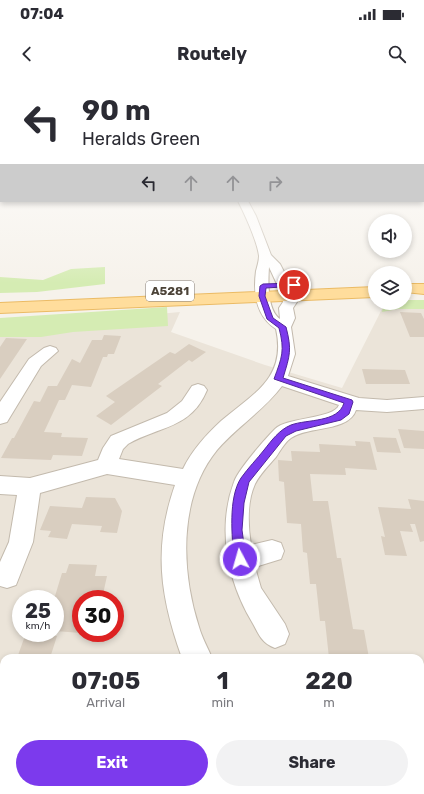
<!DOCTYPE html>
<html lang="en">
<head>
<meta charset="utf-8">
<style>
  body { margin:0; font-family:Rubik,sans-serif; background:#f2f2f3; color:#2b2b33; height:100vh; display:flex; flex-direction:column; font-size:15px; white-space:nowrap }
  * { box-sizing:border-box; margin:0 }
  p { font-size:13px; color:#7c7c81 }
  .icon { flex:none; width:22px; height:22px; fill:none; stroke:currentColor; stroke-width:2; stroke-linecap:round; stroke-linejoin:round }
  .map { position:relative; flex:1; overflow:hidden }
  .side { position:absolute; left:0px; top:574px; width:424px; height:140px; display:flex; flex-direction:column; background:#fff; border-radius:12px 12px 0 0; box-shadow:0 2px 6px #0003 }
  .side>* { flex:none }
  .hud { position:absolute; left:0px; top:0px; width:424px; height:122px; box-shadow:0 2px 6px #0003; background:#fff; color:#2b2b33; overflow:hidden }
  .buttons { position:absolute; left:368px; top:134px; display:grid; gap:8px }
  .buttons a { display:grid; place-items:center; width:44px; height:44px; border-radius:50%; background:#fff; box-shadow:0 2px 6px #0003; font-size:20px }
  .speed { position:absolute; left:12px; top:510px; display:flex; gap:8px; font-size:20px; font-weight:700; text-align:center }
  .speed>* { display:grid; place-content:center; width:52px; height:52px; border-radius:50%; background:#fff; box-shadow:0 2px 6px #0003; line-height:1 }
  .speed small { font-size:10px; font-weight:400 }
  .speed .limit { border:6px solid #d22; background:#fff; color:#111 }
  .pin { position:absolute; display:grid; place-items:center; width:34px; height:34px; color:#fff; margin:-17px; border:2px solid #fff; border-radius:50%; box-shadow:0 1px 4px #0007 }
  .me { position:absolute; width:44px; margin:-22px; rotate:354deg; stroke-linejoin:round; filter:drop-shadow(0 0 3px #0008) }
  .turn { display:flex; align-items:center; gap:14px; height:84px; padding:0 16px; font-size:18px }
  .turn .icon { width:52px; height:52px; stroke-width:2.5 }
  .turn b { display:block; font-size:28px; line-height:34px }
  .lanes { display:flex; align-items:center; height:38px; padding:0 16px; background:#0003; justify-content:center; gap:20px; direction:ltr }
  .lanes .off { opacity:.35 }
  .eta { display:flex; justify-content:space-evenly; align-items:center; height:68px; text-align:center }
  .eta b { font-size:24px; font-weight:700; line-height:28px }
  .primary-button { display:flex; gap:8px; margin-top:auto; padding:8px 16px }
  .primary-button a { flex:1; height:46px; border-radius:24px; background:#7c3aed; color:#fff; font-size:16px; font-weight:700; line-height:46px; text-align:center }
  .primary-button a+a { background:#f2f2f3; color:#2b2b33 }
  .status { display:flex; justify-content:space-between; align-items:center; height:28px; padding:0 20px; background:#fff; direction:ltr }
  .status svg { height:11px; fill:currentColor }
  header { display:flex; justify-content:space-between; align-items:center; height:52px; padding:0 16px; background:#fff; font-size:18px; font-weight:700 }
  .map>svg:first-child { display:block }
  .residential { fill:#ebe4d9; fill-rule:evenodd }
  .green { fill:#d5ecb3 }
  .building { fill:#d9cec0 }
  .lines { fill:none; stroke-linecap:round; stroke-linejoin:round }
  .minor-casing { stroke:#c3baad; stroke-width:2 }
  .primary-casing { stroke:#ebbb65; stroke-width:2 }
  .minor { fill:#fff; fill-rule:evenodd }
  .primary { fill:#ffdd9c; fill-rule:evenodd }
  .route { fill:#7c3aed; stroke:#51269a }
  .labels { text-anchor:middle; dominant-baseline:central; stroke-width:3; stroke-linejoin:round; paint-order:stroke }
  .shield { fill:#fff; stroke:#827b74; stroke-width:1 }
  .shield-label { font-size:12px; font-weight:bold; fill:#4c4338 }
</style>
</head>
<body>
<div class="status"><b>07:04</b><svg viewBox="0 0 49 12"><path d="M0 12V9h3v3zM5 12V6h3v6zM10 12V3h3v9zM15 12V0h3v12zM26 1h20v11H26zM47 4h2v5h-2z"/></svg></div>
<header><svg class="icon" aria-label="back" viewBox="0 0 24 24"><path d="M15 5l-7 7 7 7"/></svg>Routely<svg class="icon" aria-label="search" viewBox="0 0 24 24"><circle cx="10" cy="10" r="6"/><path d="M15 15l6 6"/></svg></header>
<div class="map">
<svg width="424" height="714" viewBox="0 0 424 714">
  <rect width="100%" height="100%" fill="#f6f2eb"/>
  <path class="residential" d="M382,229h42v485h-424v-469l49,-1 131,-12 -9,20 94,33 77,23zM21,519h34v34h-34zM81,519h34v34h-34zM4,578h416v132h-416z"/>
  <path class="green" d="M105,187v17l-68,8 -37,1v-16l43,3 28,-11z
    M405,220h19v9h-26l-16,3 1,-5 -3,-4h25z
    M167,227l1,19 -95,6 -32,5h-41v-19z
    M424,701v13h-35l11,-4h20v-7z"/>
  <path class="building" d="M400,232l21,1 3,6v18h-14z
    M104,255l17,1 -7,18h-6l-1,3h-4l-12,30 -19,-2 -7,15h-6l-15,32 18,1 -1,4 27,1 -6,18 -29,-1 -2,5 -50,-2 11,-20h2l20,-37 6,1 8,-16h9l15,-27 8,4 12,-23h10z
    M6,258l21,1 -27,40v-32z
    M189,264l17,8 -14,10 -3,-2 -31,24 4,2 -51,39 -15,-9 19,-14 -9,-6 64,-44 5,2z
    M362,289l43,1 5,14h-44z
    M398,349l26,2v18l-20,-1z
    M373,357l23,1 5,15 -24,-1z
    M355,361l15,1 7,28 -32,-2 1,7 -36,-1 3,27h15l9,57h4l12,71 11,1 5,28h-40l-4,-37h-5l-4,-37h-6l-3,-31 -4,-1 -2,-28 -14,-1 -3,-41 -5,-1 -1,-21 14,1 -1,-10 29,1 -1,-8 37,2z
    M86,417l29,1 7,13 -5,22 -17,-1 2,-6 -30,-2 -5,15 -19,-2 3,-6 -11,-1 10,-24 32,2z
    M408,419l16,2v40l-4,1 -5,-18h-5l3,8 -13,-1 7,25 -22,-1 -4,-19 4,1 -7,-30 33,2z
    M69,484l28,1 -2,11h12l-4,18h-11l-2,5h-9v34l-26,-2v-35l7,-23h4z
    M26,553l31,3 -7,22h-33z"/>
  <g class="lines">
    <g class="minor-casing">
      <path id="minor" d="M238,121h10l8,15 15,39 9,9 16,31 1,7 -4,6 2,10 -4,9 4,27 -7,22 71,22 28,2 37,-3v12l-37,3 -31,-2c-7,22 -48,16 -65,28 -6,4 -11,13 -15,19 -7,8 -16,17 -21,27 -8,17 -7,42 -4,61l21,-5 9,3 3,8 -3,8 -26,8 6,21 24,36 4,10 -4,10 -10,4c-14,-5 -16,-14 -23,-26 -25,-42 -35,-94 -18,-140 4,-12 31,-43 41,-53 12,-12 59,-10 64,-24l-57,-19c-18,24 -45,41 -65,64 -39,48 -36,121 -18,177 3,11 9,21 13,31h-30c-22,-61 -29,-111 -7,-173l-68,-11 -67,19 -7,49 -17,43 -9,3 -7,-2v-24l9,-20 8,-47 -17,-1v-18l30,2 68,-18 5,-12 8,-12 56,-23 15,-12 10,-15 6,-2 6,2 3,4c-16,39 -48,36 -79,54l-5,5 -4,10 64,10c9,-19 23,-34 38,-48 32,-27 66,-43 55,-92 -20,-13 -23,-35 -20,-58 1,-4 3,-10 3,-15 -2,-15 -14,-41 -21,-55zM269,187l13,28 1,7 -4,6 1,11c-13,-9 -12,-37 -11,-52z
        M50,266l6,2 2,3 -17,15 -34,56 -7,2v-22l29,-43 15,-11z
        M424,663v34l-4,1v-34z
        M231,710h36l1,4h-36z
        M321,710h42l-2,4h-42z"/>
    </g>
    <g class="primary-casing">
      <path id="primary" d="M405,204h19v10l-19,-2z
        M375,207v10l-375,16v-10z"/>
    </g>
    <use href="#minor" class="minor"/>
    <use href="#primary" class="primary"/>
  </g>
  <linearGradient id="sky" x2="0" y2="1"><stop stop-color="#8dc3ed"/><stop offset="0.51" stop-color="#fbf9f6"/><stop offset="1" stop-color="#fbf9f6" stop-opacity="0"/></linearGradient>
  <rect width="424" height="203" fill="url(#sky)"/>
  <path class="route" d="M294,203l3,2v1l-31,2 -1,8 8,22 13,9c6,23 4,28 -3,51l69,22 1,2 -4,12 -8,6 -45,11 -10,5 -37,46 -5,21 -2,27 4,29 -2,4 -4,2 -4,-2 -2,-4c-2,-22 -6,-61 7,-81 7,-10 16,-19 23,-28 8,-10 15,-20 27,-25 16,-6 47,-2 53,-22l-70,-24c8,-22 11,-28 5,-51l-12,-9 -8,-23 1,-10 3,-2z"/>
  <g class="labels">
    <rect class="shield" x="146" y="201" width="48" height="20" rx="3"/>
    <g class="shield-label">
      <text x="170" y="211">A5281</text>
    </g>
  </g>
</svg>
<div class="buttons">
<a><svg class="icon" aria-label="sound" viewBox="0 0 24 24"><path d="M4 9h4l5-4v14l-5-4H4zM17 9q2 3 0 6"/></svg></a>
<a><svg class="icon" aria-label="layers" viewBox="0 0 24 24"><path d="M12 4l9 5-9 5-9-5zM3 14l9 5 9-5"/></svg></a>
</div>
<div class="speed"><div>25<small>km/h</small></div><div class="limit">30</div></div>
<div class="pin" style="left:294px;top:205px;background:#d93025"><svg class="icon" aria-label="arrive" viewBox="0 0 24 24"><path d="M6 21V4h12l-3 4 3 4H6"/></svg></div>
<svg class="me" style="left:240px;top:479px" viewBox="-20 -20 40 40"><circle r="17" fill="#7c3aed" stroke="#fff" stroke-width="3"/><path d="M0-11L8 9 0 5-8 9z" fill="#fff"/></svg>
<div class="hud">
<div class="turn"><svg class="icon" aria-label="left" viewBox="0 0 24 24"><path d="M17 20v-9H6M10 6l-5 5 5 5"/></svg><div><b>90 m</b>Heralds Green</div></div>
<div class="lanes"><svg class="icon" aria-label="left" viewBox="0 0 24 24"><path d="M17 20v-9H6M10 6l-5 5 5 5"/></svg><svg class="icon off" aria-label="ahead" viewBox="0 0 24 24"><path d="M12 20V5M6 11l6-6 6 6"/></svg><svg class="icon off" aria-label="ahead" viewBox="0 0 24 24"><path d="M12 20V5M6 11l6-6 6 6"/></svg><svg class="icon off" aria-label="right" viewBox="0 0 24 24"><path d="M7 20v-9h11M14 6l5 5-5 5"/></svg></div>
</div>
<section class="side">
<div class="eta">
<div><b>07:05</b><p>Arrival</p></div>
<div><b>1</b><p>min</p></div>
<div><b>220</b><p>m</p></div>
</div>
<div class="primary-button"><a>Exit</a><a>Share</a></div>
</section>
</div>
</body>
</html>
